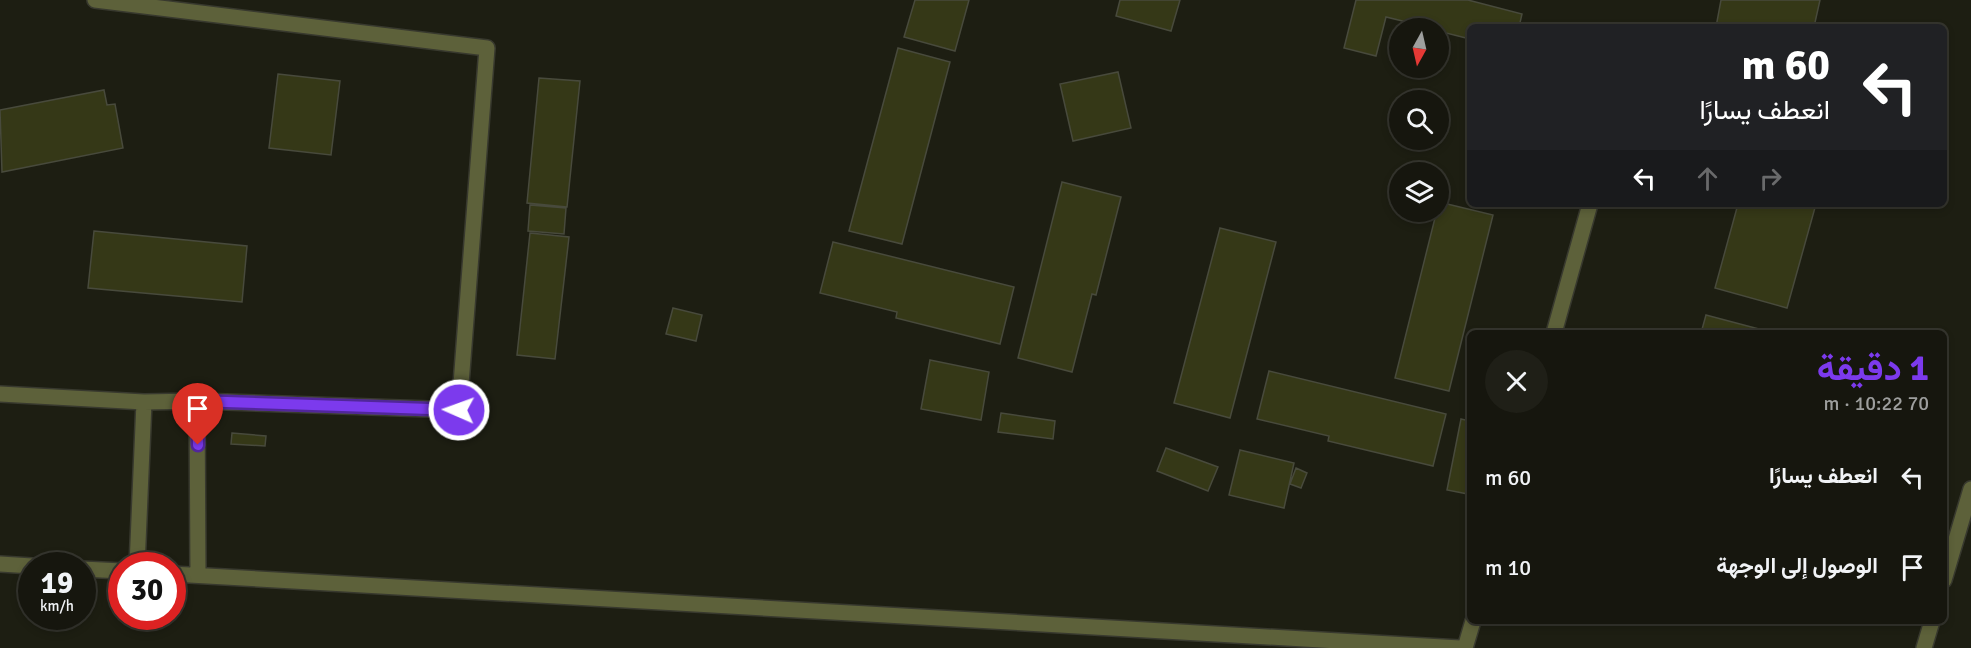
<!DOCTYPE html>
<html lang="ar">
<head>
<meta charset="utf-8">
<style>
  body { margin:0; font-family:Signika,Vazirmatn,sans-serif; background:#1f1f17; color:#f1f3f6; direction:rtl; height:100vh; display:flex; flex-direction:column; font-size:22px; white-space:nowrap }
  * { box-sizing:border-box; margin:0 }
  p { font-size:20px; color:#9e9f9e }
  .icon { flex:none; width:33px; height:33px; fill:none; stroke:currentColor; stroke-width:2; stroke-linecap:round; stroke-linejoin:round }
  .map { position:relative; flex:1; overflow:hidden; direction:ltr }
  .panel { position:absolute; left:1467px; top:330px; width:480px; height:294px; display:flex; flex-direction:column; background:#16160e; border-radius:9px; box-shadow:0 3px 9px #0003,0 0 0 2px #35352e; direction:rtl }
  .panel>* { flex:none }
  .guide { position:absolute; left:1467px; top:24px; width:480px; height:183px; border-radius:9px; box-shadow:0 3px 9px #0003,0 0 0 2px #35352e; direction:rtl; background:#202124; color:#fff; overflow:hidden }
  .needle { width:39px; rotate:188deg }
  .fabs { position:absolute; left:1389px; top:18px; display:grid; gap:12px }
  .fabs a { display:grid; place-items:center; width:60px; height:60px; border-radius:50%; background:#16160e; box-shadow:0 3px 9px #0003,0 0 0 2px #35352e; font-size:30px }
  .speed { position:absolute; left:18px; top:552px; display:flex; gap:12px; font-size:30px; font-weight:700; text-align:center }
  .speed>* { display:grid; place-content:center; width:78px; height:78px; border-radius:50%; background:#16160e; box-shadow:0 3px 9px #0003,0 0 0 2px #35352e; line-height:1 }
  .speed small { font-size:15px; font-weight:400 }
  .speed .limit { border:9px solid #d22; background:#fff; color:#111 }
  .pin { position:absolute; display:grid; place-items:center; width:51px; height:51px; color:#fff; margin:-62px -26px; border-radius:50% 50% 50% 0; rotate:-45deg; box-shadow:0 0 6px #0007 }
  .pin .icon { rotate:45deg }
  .me { position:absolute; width:66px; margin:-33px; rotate:272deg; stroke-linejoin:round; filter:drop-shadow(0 0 4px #0008) }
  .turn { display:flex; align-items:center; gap:21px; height:126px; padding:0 18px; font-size:27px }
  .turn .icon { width:78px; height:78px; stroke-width:2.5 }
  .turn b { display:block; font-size:42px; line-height:51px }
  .lanes { display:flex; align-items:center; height:57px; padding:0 18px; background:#0003; justify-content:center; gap:30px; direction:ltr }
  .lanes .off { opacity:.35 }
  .round { display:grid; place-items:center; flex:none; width:63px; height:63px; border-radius:32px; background:#1f1f17 }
  .overview { display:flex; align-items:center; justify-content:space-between; height:102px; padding:0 18px }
  h1 { font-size:36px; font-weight:700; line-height:45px; color:#7c3aed }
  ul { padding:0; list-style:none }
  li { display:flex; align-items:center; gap:18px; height:90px; padding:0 18px }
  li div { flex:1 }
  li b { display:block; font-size:22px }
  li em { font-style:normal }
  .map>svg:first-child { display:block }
  .building { fill:#353817; stroke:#484a3c; stroke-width:1.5 }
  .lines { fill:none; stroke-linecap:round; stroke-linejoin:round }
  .street-casing { stroke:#38392e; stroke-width:18 }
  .street { stroke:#5d613a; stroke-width:15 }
  .route-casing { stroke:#51269a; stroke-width:15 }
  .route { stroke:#7c3aed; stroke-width:10 }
</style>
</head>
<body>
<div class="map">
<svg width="1971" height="648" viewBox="0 0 1971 648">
  <rect width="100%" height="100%" fill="#1d1e12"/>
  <path class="building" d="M915,0h54l-14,51 -51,-14z
    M1120,0h60l-9,31 -55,-15z
    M1356,0h112l54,14 -3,13h-49v12l-32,-8v-3h-7l-45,-11 -10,39 -32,-8z
    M1721,0h99l-6,27h-98z
    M898,48l52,14 -48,182 -53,-13z
    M1118,72l13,56 -58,13 -13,-57z
    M278,74l62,7 -9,74 -62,-7z
    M539,78l41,3 -13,126 -40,-4z
    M104,90l3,15 8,-1 8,44 -121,24 -2,-62z
    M1062,182l59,15 -25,98 -4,-1 -20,78 -54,-14z
    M1439,202l54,13 -44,176 -54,-13z
    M1738,204h78l-29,104 -72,-20z
    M530,205l36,3 -2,26 -36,-3z
    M1220,228l56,14 -46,176 -56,-15z
    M94,231l153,15 -5,56 -154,-14z
    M530,233l39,4 -14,122 -38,-4z
    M833,242l181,45 -14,57 -104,-26 1,-6 -77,-19z
    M673,308l29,7 -6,26 -30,-7z
    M1706,315l68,18h-73z
    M930,360l59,12 -8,48 -60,-11z
    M1269,371l177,43 -13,52 -105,-25 1,-5 -72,-17z
    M1001,413l54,8 -2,18 -55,-7z
    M1461,419l9,2v63l-2,10 -21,-4z
    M232,433l34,3 -1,10 -34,-2z
    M1166,448l52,19 -10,24 -51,-20z
    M1240,450l54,13 -10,45 -55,-13z
    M1296,468l11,5 -6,15 -11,-4z"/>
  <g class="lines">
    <g class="street-casing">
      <path id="street" d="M1554,333l36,-129
        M0,394l144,8 53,-1 262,9 28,-362 -392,-48
        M197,401l1,174
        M0,564l32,2
        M137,566l7,-164
        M82,569l40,2
        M172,574l1288,74
        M1944,580l27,-91
        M1465,648l8,-27
        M1924,648l8,-27"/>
    </g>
    <use href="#street" class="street"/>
  </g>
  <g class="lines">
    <g class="route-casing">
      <path id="route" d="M198,445l-1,-44 262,9"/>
    </g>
    <use href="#route" class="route"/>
  </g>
</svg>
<div class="fabs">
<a><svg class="needle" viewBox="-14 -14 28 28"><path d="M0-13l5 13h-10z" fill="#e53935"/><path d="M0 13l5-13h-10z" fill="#9e9f9e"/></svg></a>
<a><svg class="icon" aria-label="search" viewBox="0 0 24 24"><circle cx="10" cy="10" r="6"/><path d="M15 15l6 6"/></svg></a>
<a><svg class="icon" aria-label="layers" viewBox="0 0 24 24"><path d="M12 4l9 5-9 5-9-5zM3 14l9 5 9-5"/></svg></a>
</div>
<div class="speed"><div>19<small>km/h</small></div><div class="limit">30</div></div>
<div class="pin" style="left:198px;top:445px;background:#d93025"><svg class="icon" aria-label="arrive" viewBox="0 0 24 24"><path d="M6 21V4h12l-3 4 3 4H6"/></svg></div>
<svg class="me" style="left:459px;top:410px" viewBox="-20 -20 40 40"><circle r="17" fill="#7c3aed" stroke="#fff" stroke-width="3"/><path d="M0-11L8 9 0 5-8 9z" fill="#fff"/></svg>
<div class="guide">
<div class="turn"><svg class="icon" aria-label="left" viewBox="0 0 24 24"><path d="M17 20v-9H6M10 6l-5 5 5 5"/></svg><div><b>60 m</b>انعطف يسارًا</div></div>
<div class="lanes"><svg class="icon" aria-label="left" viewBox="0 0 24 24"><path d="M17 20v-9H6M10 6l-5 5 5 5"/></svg><svg class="icon off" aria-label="ahead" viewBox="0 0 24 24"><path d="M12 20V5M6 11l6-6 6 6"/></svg><svg class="icon off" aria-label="right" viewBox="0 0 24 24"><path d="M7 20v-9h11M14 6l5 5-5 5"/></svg></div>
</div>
<section class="panel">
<div class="overview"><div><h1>1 دقيقة</h1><p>70 m · 10:22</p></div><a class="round"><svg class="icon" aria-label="close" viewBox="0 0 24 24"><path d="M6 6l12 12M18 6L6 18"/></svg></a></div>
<ul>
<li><svg class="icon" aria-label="left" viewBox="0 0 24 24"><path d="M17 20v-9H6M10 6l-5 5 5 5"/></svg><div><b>انعطف يسارًا</b></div><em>60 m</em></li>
<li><svg class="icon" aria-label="arrive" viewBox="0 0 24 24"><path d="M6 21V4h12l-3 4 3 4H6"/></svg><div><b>الوصول إلى الوجهة</b></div><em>10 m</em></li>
</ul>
</section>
</div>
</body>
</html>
